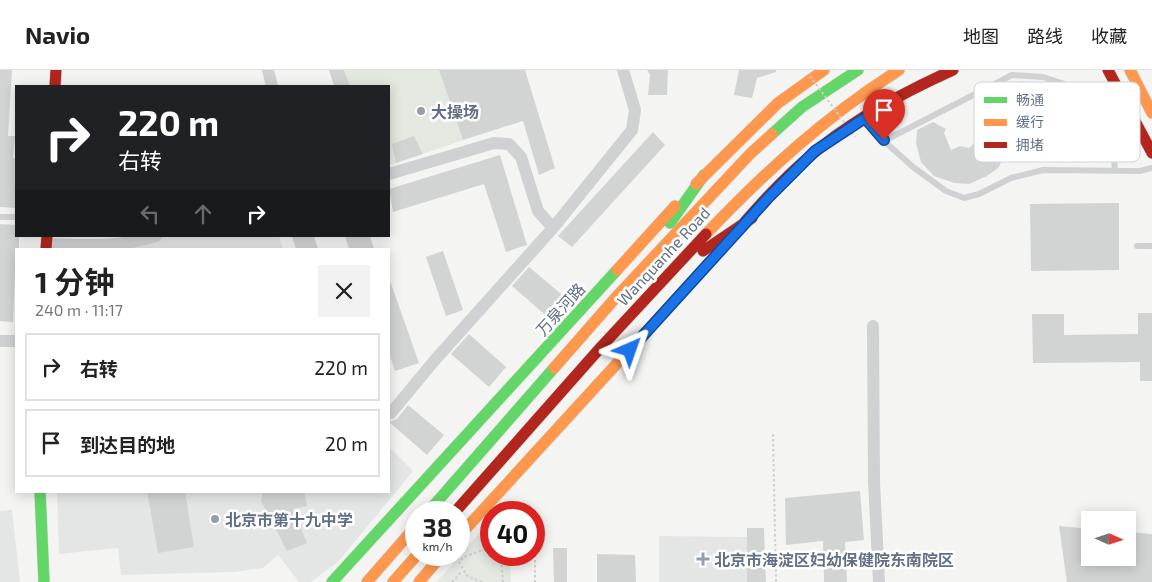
<!DOCTYPE html>
<html lang="zh">
<head>
<meta charset="utf-8">
<style>
  body { margin:0; font-family:"Exo 2","Noto Sans SC",sans-serif; background:#f2f2f2; color:#222; height:100vh; display:flex; flex-direction:column; font-size:19px; white-space:nowrap }
  * { box-sizing:border-box; margin:0 }
  p { font-size:16px; color:#767676 }
  .icon { flex:none; width:28px; height:28px; fill:none; stroke:currentColor; stroke-width:2; stroke-linecap:round; stroke-linejoin:round }
  .map { position:relative; flex:1; overflow:hidden }
  .sheet { position:absolute; left:15px; top:178px; width:375px; height:245px; display:flex; flex-direction:column; background:#fff; border-radius:0px; box-shadow:0 2px 12px #0003 }
  .sheet>* { flex:none }
  .top-card { position:absolute; left:15px; top:15px; width:375px; height:152px; border-radius:0px; box-shadow:0 2px 12px #0003; background:#202124; color:#fff; overflow:hidden }
  .needle { width:32px; rotate:93deg }
  .controls { position:absolute; left:1081px; top:441px; display:grid; gap:10px }
  .controls a { display:grid; place-items:center; width:55px; height:55px; border-radius:0px; background:#fff; box-shadow:0 2px 12px #0003; font-size:25px }
  .speed { position:absolute; left:405px; top:431px; display:flex; gap:10px; font-size:25px; font-weight:700; text-align:center }
  .speed>* { display:grid; place-content:center; width:65px; height:65px; border-radius:50%; background:#fff; box-shadow:0 2px 12px #0003; line-height:1 }
  .speed small { font-size:12px; font-weight:400 }
  .speed .limit { border:8px solid #d22; background:#fff; color:#111 }
  .pin { position:absolute; display:grid; place-items:center; width:42px; height:42px; color:#fff; margin:-51px -21px; border-radius:50% 50% 50% 0; rotate:-45deg; box-shadow:0 0 5px #0007 }
  .pin .icon { rotate:45deg }
  .me { position:absolute; width:55px; margin:-28px; rotate:43deg; stroke-linejoin:round; filter:drop-shadow(0 0 4px #0008) }
  .turn { display:flex; align-items:center; gap:18px; height:105px; padding:0 20px; font-size:22px }
  .turn .icon { width:65px; height:65px; stroke-width:2.5 }
  .turn b { display:block; font-size:35px; line-height:42px }
  .lanes { display:flex; align-items:center; height:48px; padding:0 20px; background:#0003; justify-content:center; gap:25px; direction:ltr }
  .lanes .off { opacity:.35 }
  .round { display:grid; place-items:center; flex:none; width:52px; height:52px; border-radius:0px; background:#f2f2f2 }
  .headline { display:flex; align-items:center; justify-content:space-between; height:85px; padding:0 20px }
  h1 { font-size:30px; font-weight:700; line-height:38px }
  ul { padding:0; list-style:none }
  li { display:flex; align-items:center; gap:15px; height:68px; margin:0 10px 8px; padding:0 10px; border:2px solid #e0e0e0; border-radius:0px }
  li div { flex:1 }
  li b { display:block; font-size:19px }
  li em { font-style:normal }
  header { display:flex; align-items:center; gap:30px; box-sizing:border-box; height:70px; padding:0 25px; background:#fff; border-bottom:1px solid #e0e0e0 }
  header strong { font-size:24px }
  nav { display:flex; gap:28px; margin-inline-start:auto; font-size:18px }
  .map>svg:first-child { display:block }
  .built { fill:#e4e6e5 }
  .green { fill:#e3e8e0 }
  .building { fill:#d2d3d3 }
  .lines { fill:none; stroke-linecap:round; stroke-linejoin:round }
  .fast-casing { stroke:#d0d2d3; stroke-width:12 }
  .slow-casing { stroke:#d0d2d3; stroke-width:12 }
  .jam-casing { stroke:#d0d2d3; stroke-width:12 }
  .path { stroke:#cecece; stroke-width:2; stroke-dasharray:2.5 2.5; stroke-linecap:butt }
  .lane { stroke:#d0d1d2; stroke-width:6 }
  .street { stroke:#d0d1d2; stroke-width:12 }
  .fast { stroke:#63d668; stroke-width:11 }
  .slow { stroke:#ff974d; stroke-width:11 }
  .jam { stroke:#b3261e; stroke-width:11 }
  .path-bridge { stroke:#cecece; stroke-width:2; stroke-dasharray:2.5 2.5; stroke-linecap:butt }
  .route-casing { stroke:#114b97; stroke-width:12 }
  .route { stroke:#1a73e8; stroke-width:9 }
  .poi-dot { fill:#959fab; stroke:#fff; stroke-width:2 }
  .labels { text-anchor:middle; dominant-baseline:central; stroke-width:5; stroke-linejoin:round; paint-order:stroke }
  .poi-label { font-size:16px; font-weight:bold; fill:#627085; stroke:#fff; text-anchor:start }
  .street-label { font-size:16px; fill:#627085; stroke:#fff }
  .key { fill:#fff; stroke:#d0d4da; stroke-width:1 }
  .key-label { font-size:14px; fill:#627085 }
</style>
</head>
<body>
<header>
<strong>Navio</strong>
<nav><a>地图</a><a>路线</a><a>收藏</a></nav>
</header>
<div class="map">
<svg width="1152" height="512" viewBox="0 0 1152 512">
  <rect width="100%" height="100%" fill="#f4f5f2"/>
  <path class="built" d="M141,166h138l4,13h-179z
    M389,377l24,24 -75,91 -27,20h-12l-21,-27 -15,13 -29,4 -113,3 -3,-27 -59,6 -2,-63h332z
    M12,440l8,72h-20v-71z
    M659,466l88,1v45h-88z"/>
  <path class="green" d="M344,0h95l24,70 -40,14 -9,-18 -21,8 3,19 -7,2v-79h-39z
    M491,450v35h19l1,27h-74z"/>
  <path class="building" d="M0,0h12l-4,66h7l-2,22h3v50l-16,-1z
    M329,0h15l6,16h-16z
    M439,0h86l30,98 -16,7 -16,-54 -60,19z
    M647,0h21l-1,25h-19l2,-20z
    M739,0h37v2l-19,6 -5,20 -18,-3z
    M1022,11l25,8 14,14 5,8 3,12 -1,15 -10,21 -9,-7 -11,10 -6,-13 5,-3 -6,-7 5,-4 1,-8 -3,-8 -5,-5 -12,-1 -10,8 2,21 -4,14 -7,12 -11,8 -18,8 -15,-1 -20,-7 -13,-14 -5,-19 1,-13 16,-8 13,7 -2,4 7,17 9,-4 9,2 6,-5 2,-28 7,-15 17,-14z
    M653,62l12,13 -93,102 -14,-11z
    M414,66l9,18 -27,9 -4,-19z
    M500,85l27,90 -21,7 -22,-68 -91,28 -4,-23z
    M1119,133v67l-88,1 -1,-67z
    M0,154l16,1v11h3v13h-3l-3,73 -13,-1z
    M292,166h22l4,13h-22z
    M345,166h25l4,13h-25z
    M443,181l20,59 -17,6 -20,-59z
    M529,197l38,32 -17,20 -38,-33z
    M389,208l30,85 -24,8 -6,-18z
    M1138,243h14v68h-12v-19l-107,1 -1,-49h32v21l74,-1z
    M469,264l37,33 -17,20 -38,-33z
    M408,335l36,30 -17,20 -38,-33 8,-3z
    M147,421h38l9,56 -36,6z
    M263,421h41l3,15 -14,3 14,34 -20,8 -26,-50z
    M860,421l4,49 -19,2 2,40h-23l-1,-41 -37,4 -1,-47z
    M1059,456l31,3v29h38v-26l24,2v48h-85z
    M747,458h17l2,54h-19z
    M553,478h14v34h-13z
    M597,484l38,1 1,27h-39z"/>
  <g class="lines">
    <g class="fast-casing">
      <path id="fast" d="M772,64l30,-27 56,-37
        M670,153l34,-48
        M40,421l4,91
        M428,442l126,-144
        M332,512l285,-312"/>
    </g>
    <g class="slow-casing">
      <path id="slow" d="M1130,0l22,43
        M696,114l82,-81 46,-33
        M706,164c59,-62 120,-118 193,-164
        M617,200l58,-64
        M554,298l64,-73 132,-141 22,-20
        M459,466l250,-273
        M367,512l49,-56
        M393,512l24,-27
        M419,512l23,-27"/>
    </g>
    <g class="jam-casing">
      <path id="jam" d="M1108,0l44,83
        M55,16l1,-16
        M46,179l1,-13
        M703,181l49,-33
        M709,193c32,-36 63,-75 100,-106 42,-37 93,-64 144,-87
        M455,442l146,-165 105,-113"/>
    </g>
    <path class="path" d="M773,364l3,148
      M501,485l2,27
      M535,490v22
      M452,512l10,-11
      M482,512l-15,-6 -8,-14 5,-5 27,-10"/>
    <path class="lane" d="M865,49l19,22 29,26 33,24 18,7 15,-4 32,-16 32,-8 97,1 12,-3
      M884,71l128,-66 31,2 31,10 40,72 1,11
      M0,147h16
      M1137,176h15"/>
    <path class="street" d="M268,0l4,16
      M389,104l105,-31 15,1 12,13 17,54 15,17
      M47,174c40,1 70,4 109,-8
      M873,256l1,155 5,101
      M0,271h16
      M391,343l43,-52 119,-133 79,-98 3,-20 -12,-40"/>
    <use href="#fast" class="fast"/>
    <use href="#slow" class="slow"/>
    <use href="#jam" class="jam"/>
    <path class="path-bridge" d="M810,6l45,61"/>
  </g>
  <g class="lines">
    <g class="route-casing">
      <path id="route" d="M630,280l139,-153 46,-46 50,-33 19,22"/>
    </g>
    <use href="#route" class="route"/>
  </g>
  <g class="poi-dot">
    <circle cx="421" cy="41" r="5"/>
    <circle cx="215" cy="449" r="5"/>
    <path d="M700.5 481.5h5v5h5v5h-5v5h-5v-5h-5v-5h5z"/>
  </g>
  <g class="labels">
    <g class="poi-label">
      <text x="431" y="41">大操场</text>
      <text x="225" y="449">北京市第十九中学</text>
      <text x="714" y="489">北京市海淀区妇幼保健院东南院区</text>
    </g>
    <g class="street-label">
      <text transform="translate(663 186) rotate(-47)">Wanquanhe Road</text>
      <text transform="translate(560 239) rotate(-48)">万泉河路</text>
    </g>
  </g>
  <rect x="974" y="12" width="166" height="80" rx="8" class="key"/>
  <rect x="984" y="27" width="23" height="6" fill="#63d668"/>
  <rect x="984" y="49" width="23" height="7" fill="#ff974d"/>
  <rect x="984" y="72" width="23" height="6" fill="#b3261e"/>
  <g class="key-label">
    <text x="1016" y="35">畅通</text>
    <text x="1016" y="57">缓行</text>
    <text x="1016" y="80">拥堵</text>
  </g>
</svg>
<div class="controls">
<a><svg class="needle" viewBox="-14 -14 28 28"><path d="M0-13l5 13h-10z" fill="#e53935"/><path d="M0 13l5-13h-10z" fill="#767676"/></svg></a>
</div>
<div class="speed"><div>38<small>km/h</small></div><div class="limit">40</div></div>
<div class="pin" style="left:884px;top:70px;background:#d93025"><svg class="icon" aria-label="arrive" viewBox="0 0 24 24"><path d="M6 21V4h12l-3 4 3 4H6"/></svg></div>
<svg class="me" style="left:630px;top:280px" viewBox="-20 -20 40 40"><path d="M0-17L14 15 0 8-14 15z" fill="#1a73e8" stroke="#fff" stroke-width="4"/></svg>
<div class="top-card">
<div class="turn"><svg class="icon" aria-label="right" viewBox="0 0 24 24"><path d="M7 20v-9h11M14 6l5 5-5 5"/></svg><div><b>220 m</b>右转</div></div>
<div class="lanes"><svg class="icon off" aria-label="left" viewBox="0 0 24 24"><path d="M17 20v-9H6M10 6l-5 5 5 5"/></svg><svg class="icon off" aria-label="ahead" viewBox="0 0 24 24"><path d="M12 20V5M6 11l6-6 6 6"/></svg><svg class="icon" aria-label="right" viewBox="0 0 24 24"><path d="M7 20v-9h11M14 6l5 5-5 5"/></svg></div>
</div>
<section class="sheet">
<div class="headline"><div><h1>1 分钟</h1><p>240 m · 11:17</p></div><a class="round"><svg class="icon" aria-label="close" viewBox="0 0 24 24"><path d="M6 6l12 12M18 6L6 18"/></svg></a></div>
<ul>
<li><svg class="icon" aria-label="right" viewBox="0 0 24 24"><path d="M7 20v-9h11M14 6l5 5-5 5"/></svg><div><b>右转</b></div><em>220 m</em></li>
<li><svg class="icon" aria-label="arrive" viewBox="0 0 24 24"><path d="M6 21V4h12l-3 4 3 4H6"/></svg><div><b>到达目的地</b></div><em>20 m</em></li>
</ul>
</section>
</div>
</body>
</html>
